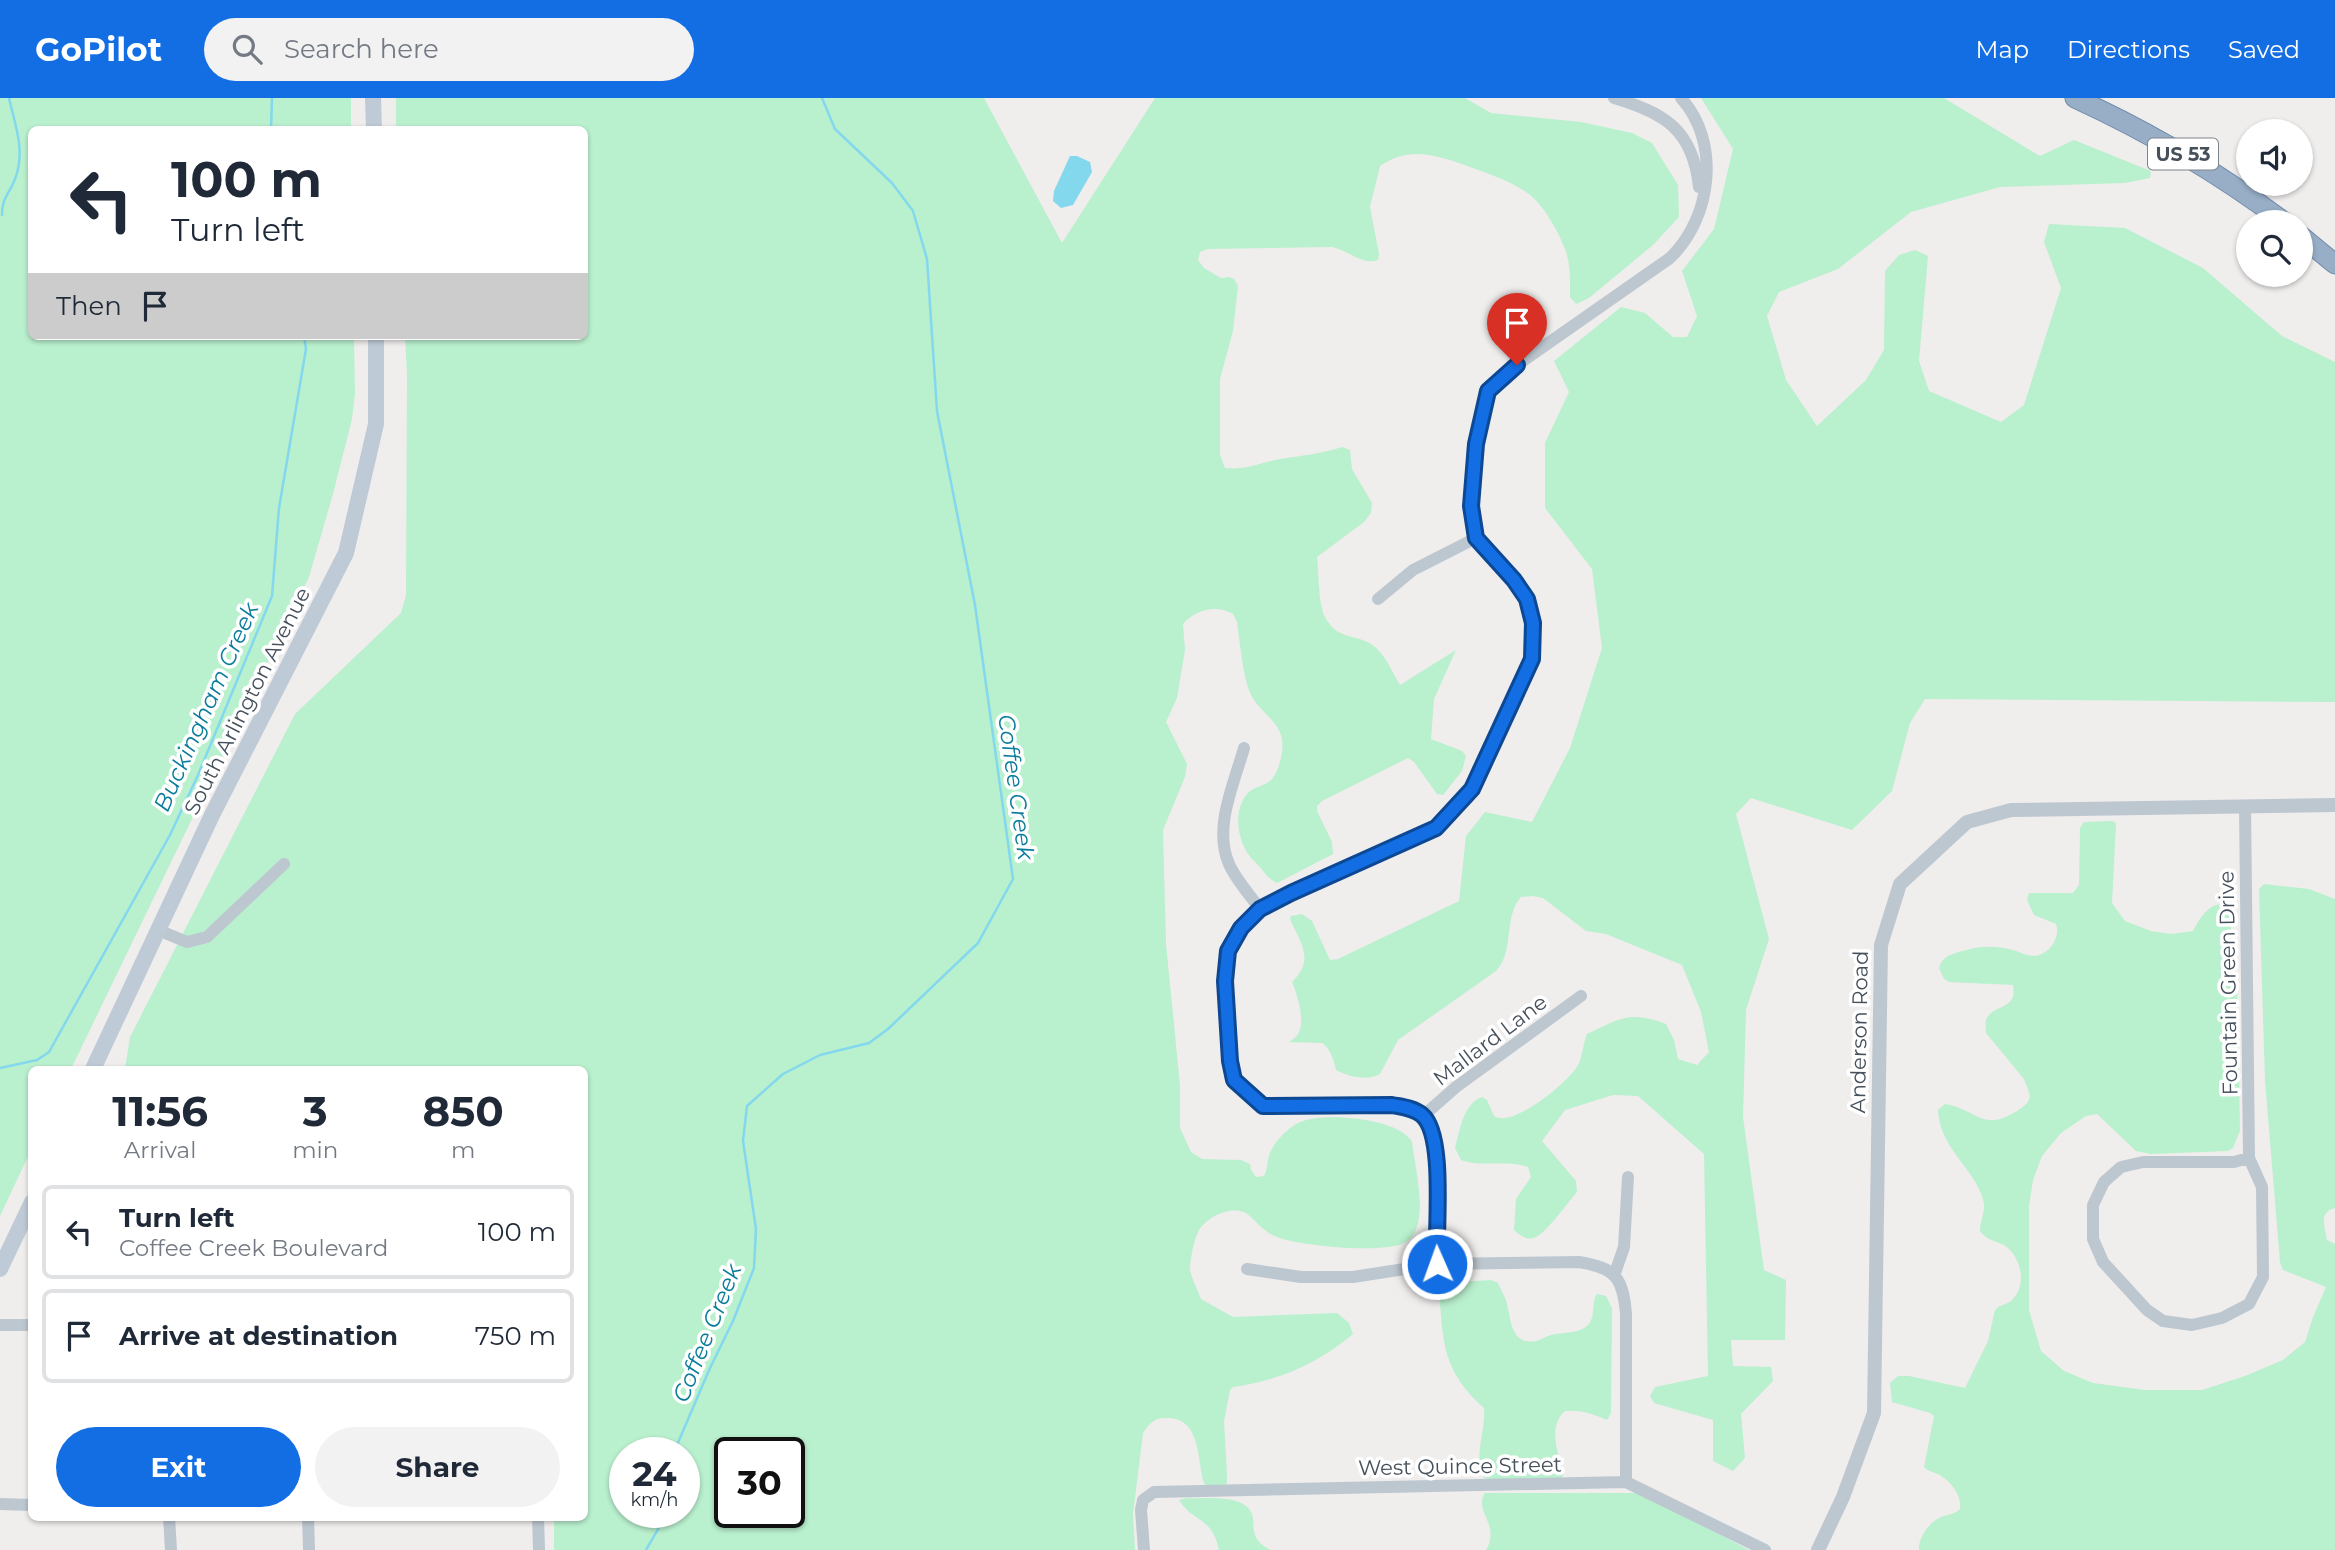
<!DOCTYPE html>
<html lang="en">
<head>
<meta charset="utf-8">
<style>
  body { margin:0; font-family:Montserrat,sans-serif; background:#f2f2f3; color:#1f2937; height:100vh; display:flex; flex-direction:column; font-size:26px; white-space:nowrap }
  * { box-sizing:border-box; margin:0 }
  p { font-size:23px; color:#747a83 }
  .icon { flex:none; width:38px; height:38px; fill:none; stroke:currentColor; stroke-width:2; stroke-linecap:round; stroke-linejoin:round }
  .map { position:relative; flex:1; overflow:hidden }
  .panel { position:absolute; left:28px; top:968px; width:560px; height:455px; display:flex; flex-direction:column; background:#fff; border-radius:10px; box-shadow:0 2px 5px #0004 }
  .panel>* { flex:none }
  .banner { position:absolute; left:28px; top:28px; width:560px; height:214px; border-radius:10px; box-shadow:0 2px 5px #0004; background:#fff; color:#1f2937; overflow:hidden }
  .buttons { position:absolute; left:2236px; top:21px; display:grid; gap:14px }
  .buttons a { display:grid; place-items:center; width:77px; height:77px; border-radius:50%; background:#fff; box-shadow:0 2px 5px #0004; font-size:35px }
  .speed { position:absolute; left:609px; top:1339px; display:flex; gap:14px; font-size:35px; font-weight:700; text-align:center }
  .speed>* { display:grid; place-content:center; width:91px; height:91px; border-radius:50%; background:#fff; box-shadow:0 2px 5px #0004; line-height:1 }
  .speed small { font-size:18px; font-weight:400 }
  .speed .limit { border:4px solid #111; border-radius:10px; background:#fff; color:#111 }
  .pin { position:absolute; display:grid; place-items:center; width:60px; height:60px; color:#fff; margin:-72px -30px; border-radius:50% 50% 50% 0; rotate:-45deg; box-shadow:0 0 7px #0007 }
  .pin .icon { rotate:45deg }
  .me { position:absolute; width:77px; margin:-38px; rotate:358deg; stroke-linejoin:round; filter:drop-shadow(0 0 5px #0008) }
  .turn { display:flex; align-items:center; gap:24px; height:147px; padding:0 28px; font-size:32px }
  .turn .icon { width:91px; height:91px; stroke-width:2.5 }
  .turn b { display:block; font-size:49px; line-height:60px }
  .then { display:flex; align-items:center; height:66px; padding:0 28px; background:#0003; gap:14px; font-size:26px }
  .eta { display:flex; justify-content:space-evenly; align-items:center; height:119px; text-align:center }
  .eta b { font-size:42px; font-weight:700; line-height:49px }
  .cta { display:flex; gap:14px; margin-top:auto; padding:14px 28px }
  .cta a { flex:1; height:80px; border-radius:42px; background:#136ee3; color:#fff; font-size:28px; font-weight:700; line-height:80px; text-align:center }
  .cta a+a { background:#f2f2f3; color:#1f2937 }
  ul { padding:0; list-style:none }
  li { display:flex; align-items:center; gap:21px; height:94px; margin:0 14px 10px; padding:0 14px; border:4px solid #e0e1e3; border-radius:10px }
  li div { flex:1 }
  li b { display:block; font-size:26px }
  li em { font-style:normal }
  header { display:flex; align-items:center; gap:42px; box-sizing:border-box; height:98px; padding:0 35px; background:#136ee3; color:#fff }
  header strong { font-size:33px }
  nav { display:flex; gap:38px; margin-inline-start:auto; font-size:24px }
  .search { width:490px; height:63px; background:#f2f2f3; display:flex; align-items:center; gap:18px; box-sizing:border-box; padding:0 24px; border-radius:38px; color:#747a83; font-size:26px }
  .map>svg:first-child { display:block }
  .green { fill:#b9f0ce; fill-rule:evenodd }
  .water { fill:#84d8ee }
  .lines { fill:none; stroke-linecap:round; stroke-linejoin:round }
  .stream { stroke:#84d8ee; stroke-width:2.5 }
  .trunk-casing { stroke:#6e8aaa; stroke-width:21 }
  .minor { stroke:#bdc7d0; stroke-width:12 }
  .tertiary { stroke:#bdc7d0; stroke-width:14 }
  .secondary { stroke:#bfcad7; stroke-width:16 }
  .trunk { stroke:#97aec6; stroke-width:19 }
  .route-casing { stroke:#0c4894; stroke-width:18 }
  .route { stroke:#136ee3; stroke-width:12 }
  .labels { text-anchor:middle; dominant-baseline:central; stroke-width:7; stroke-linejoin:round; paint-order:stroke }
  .shield { fill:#fff; stroke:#7d848c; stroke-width:2 }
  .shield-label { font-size:19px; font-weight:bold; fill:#45505b }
  .street-label { font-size:21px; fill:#45505b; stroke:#fff }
  .water-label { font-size:23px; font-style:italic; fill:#097c9c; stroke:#fff }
</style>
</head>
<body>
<header>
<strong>GoPilot</strong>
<div class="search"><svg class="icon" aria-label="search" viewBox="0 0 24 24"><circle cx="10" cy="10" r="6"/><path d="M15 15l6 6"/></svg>Search here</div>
<nav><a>Map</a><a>Directions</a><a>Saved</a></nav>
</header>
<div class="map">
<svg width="2335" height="1452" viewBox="0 0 2335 1452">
  <rect width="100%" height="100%" fill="#f0eded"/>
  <path class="green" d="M0,0h351v31l-319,1v206h322l1,58 -3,25 -19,75 -24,83 -238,492h-39l-1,81 -31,66z
    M396,0h588l78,145 93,-145h310l26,15 90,9 51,11 20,10 26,42 1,32 -26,28 -64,53 -13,6 -6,-7c0,-15 1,-33 -5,-48 -7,-18 -22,-46 -39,-57 -19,-13 -43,-20 -64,-28 -30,-10 -54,-17 -82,2l-10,41 9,47 -1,6c-15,6 -30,-10 -46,-13l-124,2 -8,3 -2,8 6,8 17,10 8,-1 5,2 4,7 -5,45 -13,48v76l5,13c18,2 33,-4 50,-8 23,-4 45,-6 67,-13l8,3 2,19 20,34 -1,10 -7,9 -47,35c2,15 1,47 8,60 12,23 30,17 46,27 14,9 21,28 29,41l56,-35 -22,49 -3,40 31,12 4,5 -4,15 -19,24 -6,-1 -23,-32 -6,-4 -86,43 -5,5v5l15,31 1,12 -56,29c-11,-5 -14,-14 -23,-22 -16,-15 -23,-50 -6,-68 7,-7 17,-7 23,-13 8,-8 13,-29 11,-41 -3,-18 -23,-28 -31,-44 -8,-17 -11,-53 -14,-73l-4,-8c-17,-10 -38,-4 -50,10l2,26 -8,48 -11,24 21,42 -2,13 -22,53 3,114 14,141v43l11,24 11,7 39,1 9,4 1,6 5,7 8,-1c3,-6 3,-10 4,-16 2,-14 17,-30 30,-37 23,-12 102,-5 114,19 3,25 14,67 3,90 -2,4 -6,9 -11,11 -20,11 -111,3 -132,-8 -11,-6 -21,-20 -28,-23 -16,-6 -39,6 -46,20 -4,8 -8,28 -8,37 1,9 8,21 11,30l32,18 104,-4 12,10 4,11c-34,29 -75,47 -120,53l-3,3 -6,31 3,53v9l-3,3h-17l-3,-3c-7,-24 -3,-67 -39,-65 -11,0 -16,6 -22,15l-10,81 2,36h-581v-33h30v-448h-459l5,-32 165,-323 106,-101 5,-18 1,-220 -2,-39h179v-206l-188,-1zM625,1354h59v60h-59zM730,1354h59v60h-59z
    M1701,0h243l96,58 34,-16 77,31 -1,7 -25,5 -125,4 -89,25 -73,57 -59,23 -12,24 19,64 31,46 49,-46 18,-30 1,-79 14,-16 16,-5 13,6 -9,105 10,30 72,31 23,-17 37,-117 -17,-46 5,-18 76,4 78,40 79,68 53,26v340l-410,-3 -15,24 -18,68 -40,39 -101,-32 -15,16 33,125 -23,71 -3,107 21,153 22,10 -1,60h-54l2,26 38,1 2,14 -32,33 4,44 -12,13 -20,-10v-41l-59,-17 -4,-7 5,-9 53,-11 -4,-222 -66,-58 -25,-1 -48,15 -23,31 34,40 1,11c-9,10 -32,43 -43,46 -9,2 -14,-3 -20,-8l2,-31 15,-22 -3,-10c-22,-8 -45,1 -67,-7l-6,-12c5,-18 8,-44 27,-51l5,3 7,16c18,13 75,-34 84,-51 5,-9 5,-21 9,-31 33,-15 42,-24 79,-10l8,16 4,19 19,6 12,-13 -8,-40 -19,-47 -76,-31 -20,-3 -43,-33 -10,-2 -12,1c-18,20 -6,54 -25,74l-98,69 -18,34c-13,7 -31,3 -44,-4 -2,-9 -5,-21 -14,-27l-33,-1c3,-2 6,-4 9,-8 8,-11 -1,-41 -6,-52 23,-22 9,-38 -2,-63l1,-3 11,-2 10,7 18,39 8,-1 121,-58 7,-65 19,-24 47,10 38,-74 32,-100 -10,-79 -47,-61v-65l24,-51 -15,-31 67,-54 24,6 28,24h14l10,-21 -15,-45 32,-42 19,-80z
    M2084,724l28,-1 4,2 -4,80 13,18 26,10 20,3 22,-3c7,-13 17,-31 34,-26 14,74 11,151 13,226l-7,17 -5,3 -77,3 -15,-3 -39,-37 -11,2 -25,17 -19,23 -9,24 -4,26v104l12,41 23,20 29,12 52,7h57l43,-14 38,-16 22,-18 8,-25 13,-30 -38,-15 -5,-2 -3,-8 -15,-181 -6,-192 5,-5 45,5 26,10v309c-17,4 -10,19 -8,32l8,4v306h-416c-1,-12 10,-27 20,-32 8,-4 15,-3 21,-9 2,-14 -9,-27 -20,-34 -6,-3 -11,-3 -16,-8l10,-51 -4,-3 -38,-11 -2,-19 8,-7h11l56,12 23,-47 7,-31c5,-6 13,-5 18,-11 13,-14 9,-38 -5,-51 -9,-8 -19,-5 -28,-17 0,-9 5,-19 4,-27 -5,-32 -45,-55 -46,-94l7,-6c32,5 37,29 72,7 7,-5 12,-7 13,-16l-6,-16 -38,-46c0,-4 -1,-9 0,-13 7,-17 32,-9 27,-35l-64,-3 -5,-3 -5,-11c3,-11 10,-13 20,-16 20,-6 34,-7 54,-2 6,2 15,6 21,6 15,-1 27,-19 22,-32l-22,-9 -7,-15 2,-7h44l6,-8 1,-57z
    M1491,1182l7,3c2,5 5,10 7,15 7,17 3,48 31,43 5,-1 10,-5 15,-6 12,-3 28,-1 37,-10 8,-8 3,-23 9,-31l9,2 6,12 -1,105 -4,7c-15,-6 -24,-10 -42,-9 -19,17 -5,44 -2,65l-2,2 -67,2 -10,-2c-11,-23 2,-46 0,-70 -42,-37 -41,-66 -45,-118l1,-5 5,-2z
    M1485,1395h156l108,57h-263c15,-26 -13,-39 -1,-57z
    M1186,1400c17,1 46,-3 60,8 16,13 -4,30 25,44h-52c-7,-34 -26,-27 -40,-50z"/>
  <path class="water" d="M1070,58h7l13,6 2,10 -19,33 -12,3 -8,-7 1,-10z"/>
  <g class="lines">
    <path class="stream" d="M271,32l1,-32
      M2,117c0,-18 7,-20 13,-36 11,-28 0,-54 -6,-81
      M0,970l37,-8 12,-8 121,-217 28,-60 74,-179 7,-88 27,-159 -2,-13
      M674,1354l36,-84 23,-47 21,-53 2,-39 -13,-88 4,-35 36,-32 37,-19 49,-12 19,-14 90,-86 35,-64 -38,-274 -38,-194 -10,-152 -14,-48 -21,-28 -57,-54 -13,-31
      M646,1452l22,-38"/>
    <g class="trunk-casing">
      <path id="trunk" d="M2075,0c74,34 144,75 209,124
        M2301,138l34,28"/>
    </g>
    <path class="minor" d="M1614,0c51,15 79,32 85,89
      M1378,501l35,-29 63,-32
      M1244,650c-10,36 -31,80 -15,116 7,16 21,31 31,45
      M2245,709l4,351 13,29 1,90 -14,27 -27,14 -30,7 -29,-4 -16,-11 -44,-48 -10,-23v-34l11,-23 17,-15 22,-5h91l15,-4
      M158,832l29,12 20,-5 77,-73
      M1423,1018l33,-29 125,-91
      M1247,1171l54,8h52l84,-13
      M1615,1175l9,-26 4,-70
      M0,1227h32
      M1626,1384v-168c-3,-37 -11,-46 -47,-52l-142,2c-2,-33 9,-129 -15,-149 -8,-7 -20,-8 -30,-10l-129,1c-8,-8 -22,-16 -28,-25 -10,-15 -13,-110 -7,-129 5,-17 20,-31 32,-43l176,-81 36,-40 60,-129 1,-36 -6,-24 -13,-19 -38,-42 -5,-32 5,-62 12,-53 29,-26 153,-107c42,-40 51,-116 11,-160
      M0,1406l32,1
      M169,1419l2,33
      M308,1419l1,33
      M538,1419l1,33
      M1144,1452l-3,-40 2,-10 11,-8 472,-10 139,68"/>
    <path class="tertiary" d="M1818,1452l25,-53 31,-84 7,-468 19,-61 67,-62 44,-12 324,-5"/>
    <path class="secondary" d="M373,0l1,32
      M93,971l119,-254 134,-262 30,-129v-88
      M0,1171l32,-67"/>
    <use href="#trunk" class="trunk"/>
  </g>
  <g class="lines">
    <g class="route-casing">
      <path id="route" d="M1437,1166c-2,-33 9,-129 -15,-149 -8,-7 -20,-8 -30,-10l-129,1 -29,-26 -4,-19 -5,-80 3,-30 13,-23 19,-19 31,-16 145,-65 36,-39 60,-130 1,-36 -6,-24 -13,-19 -38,-42 -5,-32 5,-62 12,-53 29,-26"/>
    </g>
    <use href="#route" class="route"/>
  </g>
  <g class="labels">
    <rect class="shield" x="2148" y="40.5" width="70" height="31" rx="5"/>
    <g class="shield-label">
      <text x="2183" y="56">US 53</text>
    </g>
    <g class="street-label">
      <text transform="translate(247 603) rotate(-63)">South Arlington Avenue</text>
      <text transform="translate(2228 885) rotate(-91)">Fountain Green Drive</text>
      <text transform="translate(1859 934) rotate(-89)">Anderson Road</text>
      <text transform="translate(1490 942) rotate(-37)">Mallard Lane</text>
      <text transform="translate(1460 1368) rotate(-1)">West Quince Street</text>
    </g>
    <g class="water-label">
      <text transform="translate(206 609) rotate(-66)">Buckingham Creek</text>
      <text transform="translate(1016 689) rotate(82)">Coffee Creek</text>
      <text transform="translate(707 1235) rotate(-68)">Coffee Creek</text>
    </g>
  </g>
</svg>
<div class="buttons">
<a><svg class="icon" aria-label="sound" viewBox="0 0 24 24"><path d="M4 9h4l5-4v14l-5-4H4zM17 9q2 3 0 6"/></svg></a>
<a><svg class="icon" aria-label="search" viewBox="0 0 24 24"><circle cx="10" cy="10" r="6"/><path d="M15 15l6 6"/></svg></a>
</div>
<div class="speed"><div>24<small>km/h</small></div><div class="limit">30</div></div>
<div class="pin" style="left:1517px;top:267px;background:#d93025"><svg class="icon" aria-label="arrive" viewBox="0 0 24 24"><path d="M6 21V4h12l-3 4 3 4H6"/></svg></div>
<svg class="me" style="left:1437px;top:1166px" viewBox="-20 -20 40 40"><circle r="17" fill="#136ee3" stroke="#fff" stroke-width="3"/><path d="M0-11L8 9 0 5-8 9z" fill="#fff"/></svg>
<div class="banner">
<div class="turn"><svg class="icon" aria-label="left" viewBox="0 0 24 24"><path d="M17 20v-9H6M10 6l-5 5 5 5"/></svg><div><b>100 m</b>Turn left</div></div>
<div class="then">Then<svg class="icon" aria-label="arrive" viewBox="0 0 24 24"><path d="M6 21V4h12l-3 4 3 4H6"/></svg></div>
</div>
<section class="panel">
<div class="eta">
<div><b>11:56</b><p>Arrival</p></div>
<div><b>3</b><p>min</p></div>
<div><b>850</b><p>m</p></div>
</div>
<ul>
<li><svg class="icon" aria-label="left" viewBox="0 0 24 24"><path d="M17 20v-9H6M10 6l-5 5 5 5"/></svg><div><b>Turn left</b><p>Coffee Creek Boulevard</p></div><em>100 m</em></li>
<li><svg class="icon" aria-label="arrive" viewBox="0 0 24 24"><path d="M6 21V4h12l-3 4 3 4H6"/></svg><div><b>Arrive at destination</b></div><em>750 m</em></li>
</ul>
<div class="cta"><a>Exit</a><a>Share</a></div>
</section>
</div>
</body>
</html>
